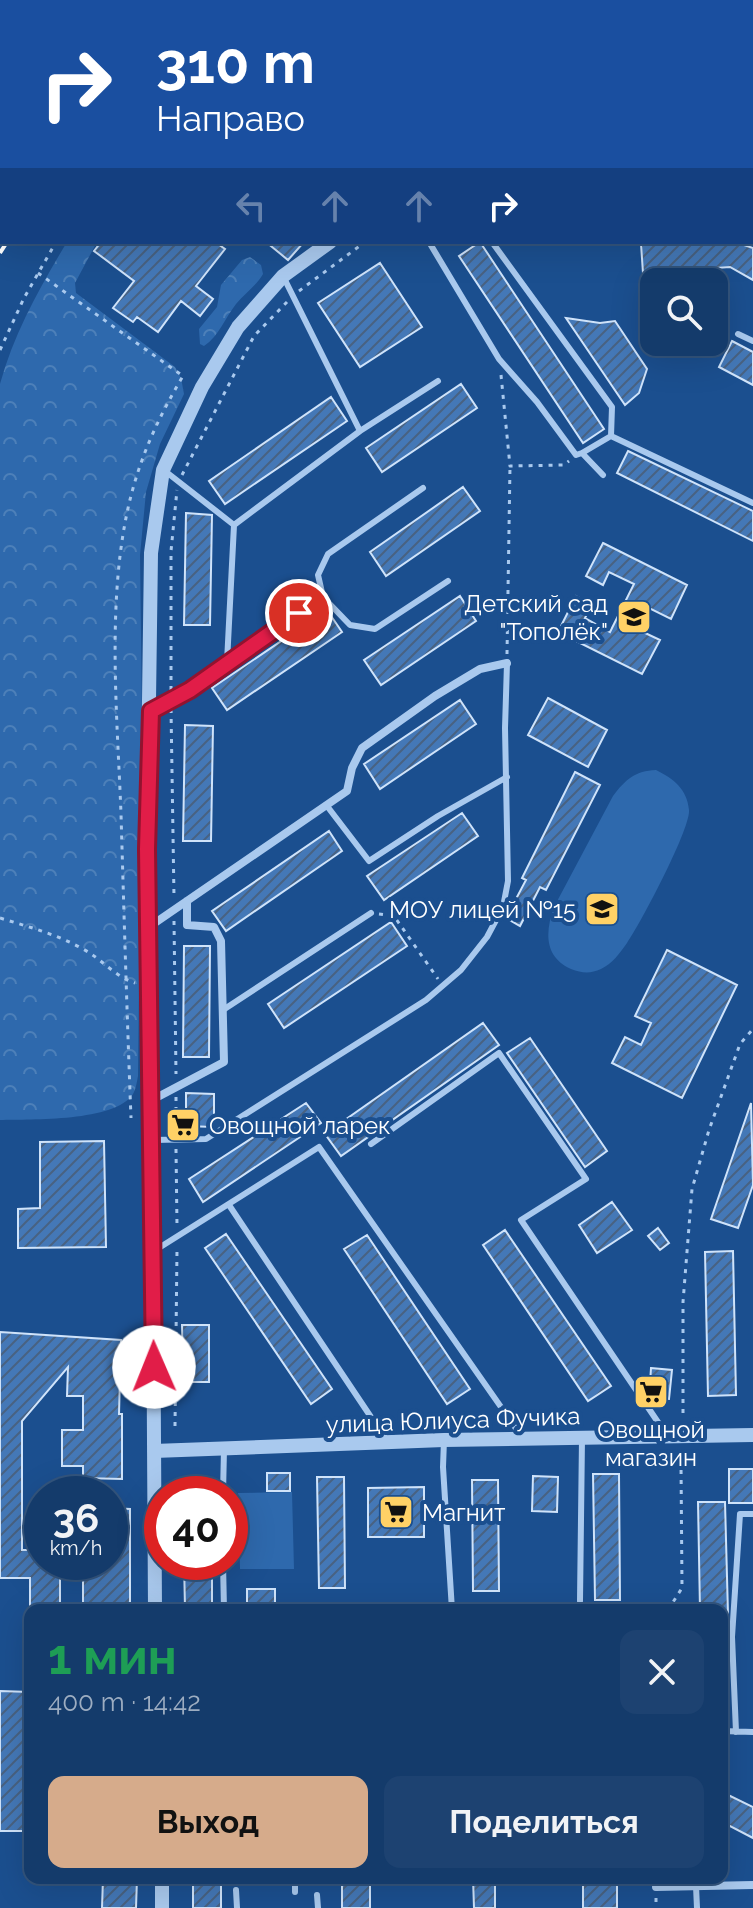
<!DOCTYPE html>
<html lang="ru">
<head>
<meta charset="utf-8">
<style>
  body { margin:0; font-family:Raleway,sans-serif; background:#1d4271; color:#f1f3f6; height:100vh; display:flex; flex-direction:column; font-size:30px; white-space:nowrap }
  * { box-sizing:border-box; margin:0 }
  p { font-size:26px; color:#9dadc1 }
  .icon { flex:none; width:44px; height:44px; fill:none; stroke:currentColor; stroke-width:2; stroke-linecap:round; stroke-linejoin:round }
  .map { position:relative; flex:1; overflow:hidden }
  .details { position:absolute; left:24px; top:1604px; width:704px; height:280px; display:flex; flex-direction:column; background:#143b6b; border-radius:16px; box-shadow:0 8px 32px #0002,0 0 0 2px #33557e }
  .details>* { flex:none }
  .guide { position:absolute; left:0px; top:0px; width:754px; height:244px; box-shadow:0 8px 32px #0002,0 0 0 2px #33557e; background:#1a4fa0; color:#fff; overflow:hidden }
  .controls { position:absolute; left:640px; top:268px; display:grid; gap:16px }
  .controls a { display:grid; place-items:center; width:88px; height:88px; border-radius:16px; background:#143b6b; box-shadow:0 8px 32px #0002,0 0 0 2px #33557e; font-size:40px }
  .speed { position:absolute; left:24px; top:1476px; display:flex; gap:16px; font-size:40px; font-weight:700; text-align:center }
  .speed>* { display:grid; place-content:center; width:104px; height:104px; border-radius:50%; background:#143b6b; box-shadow:0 8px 32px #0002,0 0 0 2px #33557e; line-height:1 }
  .speed small { font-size:20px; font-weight:400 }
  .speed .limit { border:12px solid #d22; background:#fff; color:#111 }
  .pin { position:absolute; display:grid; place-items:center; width:68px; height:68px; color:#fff; margin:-34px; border:4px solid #fff; border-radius:50%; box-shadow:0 2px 8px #0007 }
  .me { position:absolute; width:88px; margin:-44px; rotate:359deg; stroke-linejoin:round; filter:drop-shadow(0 0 6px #0008) }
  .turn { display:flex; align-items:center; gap:28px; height:168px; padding:0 24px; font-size:36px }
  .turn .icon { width:104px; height:104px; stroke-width:2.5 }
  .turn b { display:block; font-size:56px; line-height:68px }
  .lanes { display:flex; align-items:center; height:76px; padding:0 24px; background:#0003; justify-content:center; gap:40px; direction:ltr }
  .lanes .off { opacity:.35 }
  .round { display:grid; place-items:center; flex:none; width:84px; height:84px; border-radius:16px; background:#1d4271 }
  .head { display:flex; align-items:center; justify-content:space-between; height:136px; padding:0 24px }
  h1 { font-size:48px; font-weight:700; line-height:60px; color:#1e9e55 }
  .action { display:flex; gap:16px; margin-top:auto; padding:16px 24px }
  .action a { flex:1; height:92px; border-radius:16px; background:#d6ab8b; color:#111; font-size:32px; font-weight:700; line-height:92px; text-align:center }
  .action a+a { background:#1d4271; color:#f1f3f6 }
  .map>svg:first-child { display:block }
  .green { fill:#2e69ad }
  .forest { fill:url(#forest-crowns) }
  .building { fill:url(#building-hatch); stroke:#cfe3fa; stroke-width:2 }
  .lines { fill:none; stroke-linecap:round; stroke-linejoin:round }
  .path { stroke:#a9c9ee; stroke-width:3; stroke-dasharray:4 6; stroke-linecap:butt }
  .service { stroke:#a9c9ee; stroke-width:6 }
  .minor { stroke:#a9c9ee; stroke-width:8 }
  .tertiary { stroke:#a9c9ee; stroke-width:14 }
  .rail { stroke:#fff; stroke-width:4; stroke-dasharray:14 6; stroke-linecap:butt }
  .route-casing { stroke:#92132f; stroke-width:20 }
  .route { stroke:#e11d48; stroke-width:14 }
  .labels { text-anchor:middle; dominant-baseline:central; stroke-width:8; stroke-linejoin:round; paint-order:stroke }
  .poi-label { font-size:24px; fill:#fff; stroke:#1b4f8f; text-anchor:end }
  .street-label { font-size:24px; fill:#fff; stroke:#1b4f8f }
</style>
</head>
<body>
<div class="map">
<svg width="753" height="1908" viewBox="0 0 753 1908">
  <defs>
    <pattern id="forest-crowns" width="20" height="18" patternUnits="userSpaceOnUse" patternTransform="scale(2)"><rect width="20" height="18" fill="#2e69ad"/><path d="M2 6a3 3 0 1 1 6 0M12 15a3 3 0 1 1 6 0" fill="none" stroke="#4d80b9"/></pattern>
    <pattern id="building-hatch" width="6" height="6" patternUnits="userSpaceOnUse" patternTransform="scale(2)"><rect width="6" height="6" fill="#4478b7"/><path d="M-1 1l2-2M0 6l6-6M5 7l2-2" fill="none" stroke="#486282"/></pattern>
  </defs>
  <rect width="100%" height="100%" fill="#1b4f8f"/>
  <path class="green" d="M656,770c18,9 31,19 33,40 2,18 -49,115 -62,133 -7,10 -15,21 -26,26 -11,5 -19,4 -30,0 -27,-12 -26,-37 -17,-62l59,-111c13,-17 22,-25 43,-26z
    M292,1492l2,77h-54l-2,-76z"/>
  <path class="forest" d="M0,0h183l-181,2v110z
    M380,0h373v166l-1,-164h-377z
    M67,242h30l-22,41 1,10 99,74 6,11 3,16 -24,50 -14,48 -6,63 2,162 -4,359c-1,5 -2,13 -5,18 -18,28 -102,25 -133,26v-736c14,-51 40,-97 67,-142z
    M250,257l11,8 2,9c-7,12 -18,19 -27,30 -11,14 -17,32 -32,42l-4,-2 -1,-15 18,-22 4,-22 21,-25z"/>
  <path class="building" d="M101,242h114l10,7 -29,37 17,13 -13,17 -19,-15 -23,31 -21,-15 -4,5 -20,-14 21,-27 -40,-30z
    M266,242h38l-16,18z
    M480,242l124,187 -21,14 -124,-187z
    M735,242l18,6v32l-23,-13 -87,6 -2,-29z
    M380,263l42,64 -62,40 -42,-64z
    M566,318l34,5 15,-2 32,48 -8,24 -14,12z
    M732,341l21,11v33l-34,-18z
    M461,384l16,24 -95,64 -16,-24z
    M331,397l16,24 -122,83 -16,-23z
    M628,451l125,60v30l-136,-68z
    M463,487l17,24 -94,65 -16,-24z
    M186,513l26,2 -2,110h-26z
    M603,543l84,42 -16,34 -34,-17 -11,22 34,16 -18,34 -84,-42 18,-36 16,8 -7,14 25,14 24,-48 -25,-12 -6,13 -17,-9z
    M460,596l16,25 -95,64 -17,-25z
    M327,610l15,22 -115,78 -15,-22z
    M548,698l59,32 -19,37 -60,-32z
    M460,700l16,24 -96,65 -16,-25z
    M185,725l28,1 -2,115h-28z
    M575,772l25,13 -54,105 -6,-3 -20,39 -14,-8 20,-38 -4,-2z
    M462,813l16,23 -94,64 -17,-24z
    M329,831l13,20 -116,80 -14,-20z
    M391,922l16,24 -123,82 -16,-24z
    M184,946h26l-1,111h-26z
    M667,950l70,35 -55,113 -70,-35 13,-26 16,8 10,-22 -16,-7z
    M483,1023l16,22 -158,111 -16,-22z
    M530,1038l77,113 -22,16 -78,-114z
    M186,1093l28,1v33l-28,-1z
    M306,1103l15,20 -118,79 -14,-23z
    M751,1103l2,82 -15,43 -27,-9z
    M104,1141l2,106 -88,1v-39l22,-1v-66z
    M612,1202l20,28 -35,23 -18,-28z
    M658,1228l11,15 -9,7 -12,-14z
    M505,1230l106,156 -23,15 -105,-156z
    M226,1234l106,155 -21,15 -106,-156z
    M367,1235l103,154 -23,15 -103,-155z
    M733,1251l3,144 -28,1 -3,-144z
    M182,1325h27v57h-26z
    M0,1332l121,8 -2,74h3v65l-39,-1v-12h-21v-36h21v-34h-16l1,-29 -46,54v129h20v12h18v48h-30v-32h-30z
    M651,1368l21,2 -3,29 -20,-1z
    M729,1469h24v34h-24z
    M267,1473h23v18h-23z
    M593,1474h26l1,126h-25z
    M533,1476l25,1 -1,35 -25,-1z
    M317,1477h27l1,111h-26z
    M472,1480h26l1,111h-26z
    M424,1487v50h-56v-49z
    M698,1502h27l3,112h-6v-4h-22z
    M110,1508l20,1v101h-47v-48h27z
    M184,1562h28v45l-27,1z
    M247,1589h28v21h-28z
    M0,1691l30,1v139h-30z
    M722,1792l31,15v31l-31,-16z
    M103,1878h34l-1,30h-34z
    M342,1878h28v30h-28z
    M473,1878h22v30h-21z
    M583,1878h34v30h-34z
    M193,1884h28v24h-28z"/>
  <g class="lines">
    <path class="path" d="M169,0l2,2
      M494,0l1,2
      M590,0l28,2
      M360,2l7,-2
      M530,2l42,-2
      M752,18h1
      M752,159h1
      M752,201h1
      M38,273l145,103c-19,32 -35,64 -46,99 -33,102 -20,232 -16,339 3,101 6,202 10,304
      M299,291l66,-49
      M0,350l24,-52 32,-56
      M501,375l9,91 54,-1 5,-4
      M182,475l72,-139 33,-34
      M507,654l3,-188
      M171,690v-139l6,-61
      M171,709l3,189
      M379,914l15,2 44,63
      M0,918c29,9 56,16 83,31 19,10 32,28 52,34
      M174,921l2,153
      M176,1097v33
      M176,1149l1,77
      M683,1413v-111l9,-113 17,-59 31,-86 13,-15
      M175,1426l2,-177
      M668,1610l14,-22 -1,-124
      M656,1898v10"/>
    <path class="service" d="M224,2l3,-2
      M0,212l2,-3
      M752,232l1,1
      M429,242l70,117 38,43 39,53 6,-2 21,22
      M492,242l120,165 -1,29 -29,17
      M738,334l15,7
      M360,431l78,-50
      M611,436l142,67
      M165,471l69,54
      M234,525l126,-94 -77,-155
      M323,597l-5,-22 10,-21 95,-66
      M227,662l7,-137
      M151,711l39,-21 133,-93 27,28 25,4 73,-48
      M327,806l42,55 69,-45 69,-39
      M223,1010l148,-97
      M153,1140l53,-1 220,-139 35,-30 26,-33 16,-30 5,-26 -3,-153 2,-65
      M371,1144l128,-91 87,126 -65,41 145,214
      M229,1205l158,236
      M154,1251l165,-104 203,290
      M444,1440l-1,27 9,143
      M223,1494l1,-45
      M223,1562l1,48
      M580,1601l2,-163
      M722,1637h10l4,95
      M732,1637l8,-123h13
      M722,1731l31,1
      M295,1878v14
      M696,1886l1,22
      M236,1890l1,18
      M317,1895l1,13"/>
    <path class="minor" d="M149,927l198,-136 5,-23 10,-20 73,-52 45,-27 27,-6
      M152,1100l72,-38 -3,-121 -7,-14 -27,-2v-24
      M656,1887l97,-2"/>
    <path class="tertiary" d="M752,182h1
      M154,1451l290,-11 309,-5
      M155,1610l-3,-510 -5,-251 4,-296 12,-83 39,-83 36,-60 45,-51 47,-34
      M162,1878v30"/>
    <path class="rail" d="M244,2l5,-2
      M265,2l4,-2
      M0,253l7,-11"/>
  </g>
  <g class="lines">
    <g class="route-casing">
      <path id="route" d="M154,1367l-7,-518 4,-138 39,-21 109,-77"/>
    </g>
    <use href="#route" class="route"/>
  </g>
  <defs>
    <g id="school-square" transform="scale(1.8)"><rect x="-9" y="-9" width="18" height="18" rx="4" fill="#ffd166" stroke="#1b4f8f"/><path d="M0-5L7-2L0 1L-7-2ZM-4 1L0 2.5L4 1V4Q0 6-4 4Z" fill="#111"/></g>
    <g id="supermarket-square" transform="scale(1.8)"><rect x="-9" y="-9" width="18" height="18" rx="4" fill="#ffd166" stroke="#1b4f8f"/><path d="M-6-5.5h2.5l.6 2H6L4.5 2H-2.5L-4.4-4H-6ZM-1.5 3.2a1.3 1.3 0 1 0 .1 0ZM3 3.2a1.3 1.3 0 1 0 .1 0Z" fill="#111"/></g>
  </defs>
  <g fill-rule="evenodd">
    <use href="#school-square" x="634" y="617"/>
    <use href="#school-square" x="602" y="909"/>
    <use href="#supermarket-square" x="183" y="1125"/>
    <use href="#supermarket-square" x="651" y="1392"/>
    <use href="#supermarket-square" x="396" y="1512"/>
  </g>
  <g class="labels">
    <g class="poi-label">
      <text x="608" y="603">Детский сад<tspan x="608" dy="28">"Тополёк"</tspan></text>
      <text x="576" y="909">МОУ лицей №15</text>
      <text x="209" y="1125" text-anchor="start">Овощной ларек</text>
      <text x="651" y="1429" text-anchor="middle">Овощной<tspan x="651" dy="28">магазин</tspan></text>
      <text x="422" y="1512" text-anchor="start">Магнит</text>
    </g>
    <g class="street-label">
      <text transform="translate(453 1420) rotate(-2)">улица Юлиуса Фучика</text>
    </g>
  </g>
</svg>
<div class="controls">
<a><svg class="icon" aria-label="search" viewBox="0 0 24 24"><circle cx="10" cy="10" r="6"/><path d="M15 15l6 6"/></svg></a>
</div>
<div class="speed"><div>36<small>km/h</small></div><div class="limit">40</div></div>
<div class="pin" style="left:299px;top:613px;background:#d93025"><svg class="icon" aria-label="arrive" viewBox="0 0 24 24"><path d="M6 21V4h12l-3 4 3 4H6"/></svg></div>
<svg class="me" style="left:154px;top:1367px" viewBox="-20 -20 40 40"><circle r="19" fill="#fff"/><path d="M0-13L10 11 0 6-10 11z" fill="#e11d48"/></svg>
<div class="guide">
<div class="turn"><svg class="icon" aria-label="right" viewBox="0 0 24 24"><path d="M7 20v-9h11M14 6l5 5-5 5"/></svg><div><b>310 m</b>Направо</div></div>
<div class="lanes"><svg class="icon off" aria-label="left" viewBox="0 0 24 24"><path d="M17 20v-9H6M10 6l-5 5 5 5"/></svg><svg class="icon off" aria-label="ahead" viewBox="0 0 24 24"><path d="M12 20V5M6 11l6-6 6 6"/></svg><svg class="icon off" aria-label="ahead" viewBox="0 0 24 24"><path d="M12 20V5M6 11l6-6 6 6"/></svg><svg class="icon" aria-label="right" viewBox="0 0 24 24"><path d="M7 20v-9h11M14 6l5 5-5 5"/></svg></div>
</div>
<section class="details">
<div class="head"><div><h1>1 мин</h1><p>400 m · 14:42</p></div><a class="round"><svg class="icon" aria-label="close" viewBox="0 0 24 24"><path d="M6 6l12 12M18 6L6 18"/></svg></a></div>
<div class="action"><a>Выход</a><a>Поделиться</a></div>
</section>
</div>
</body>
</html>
